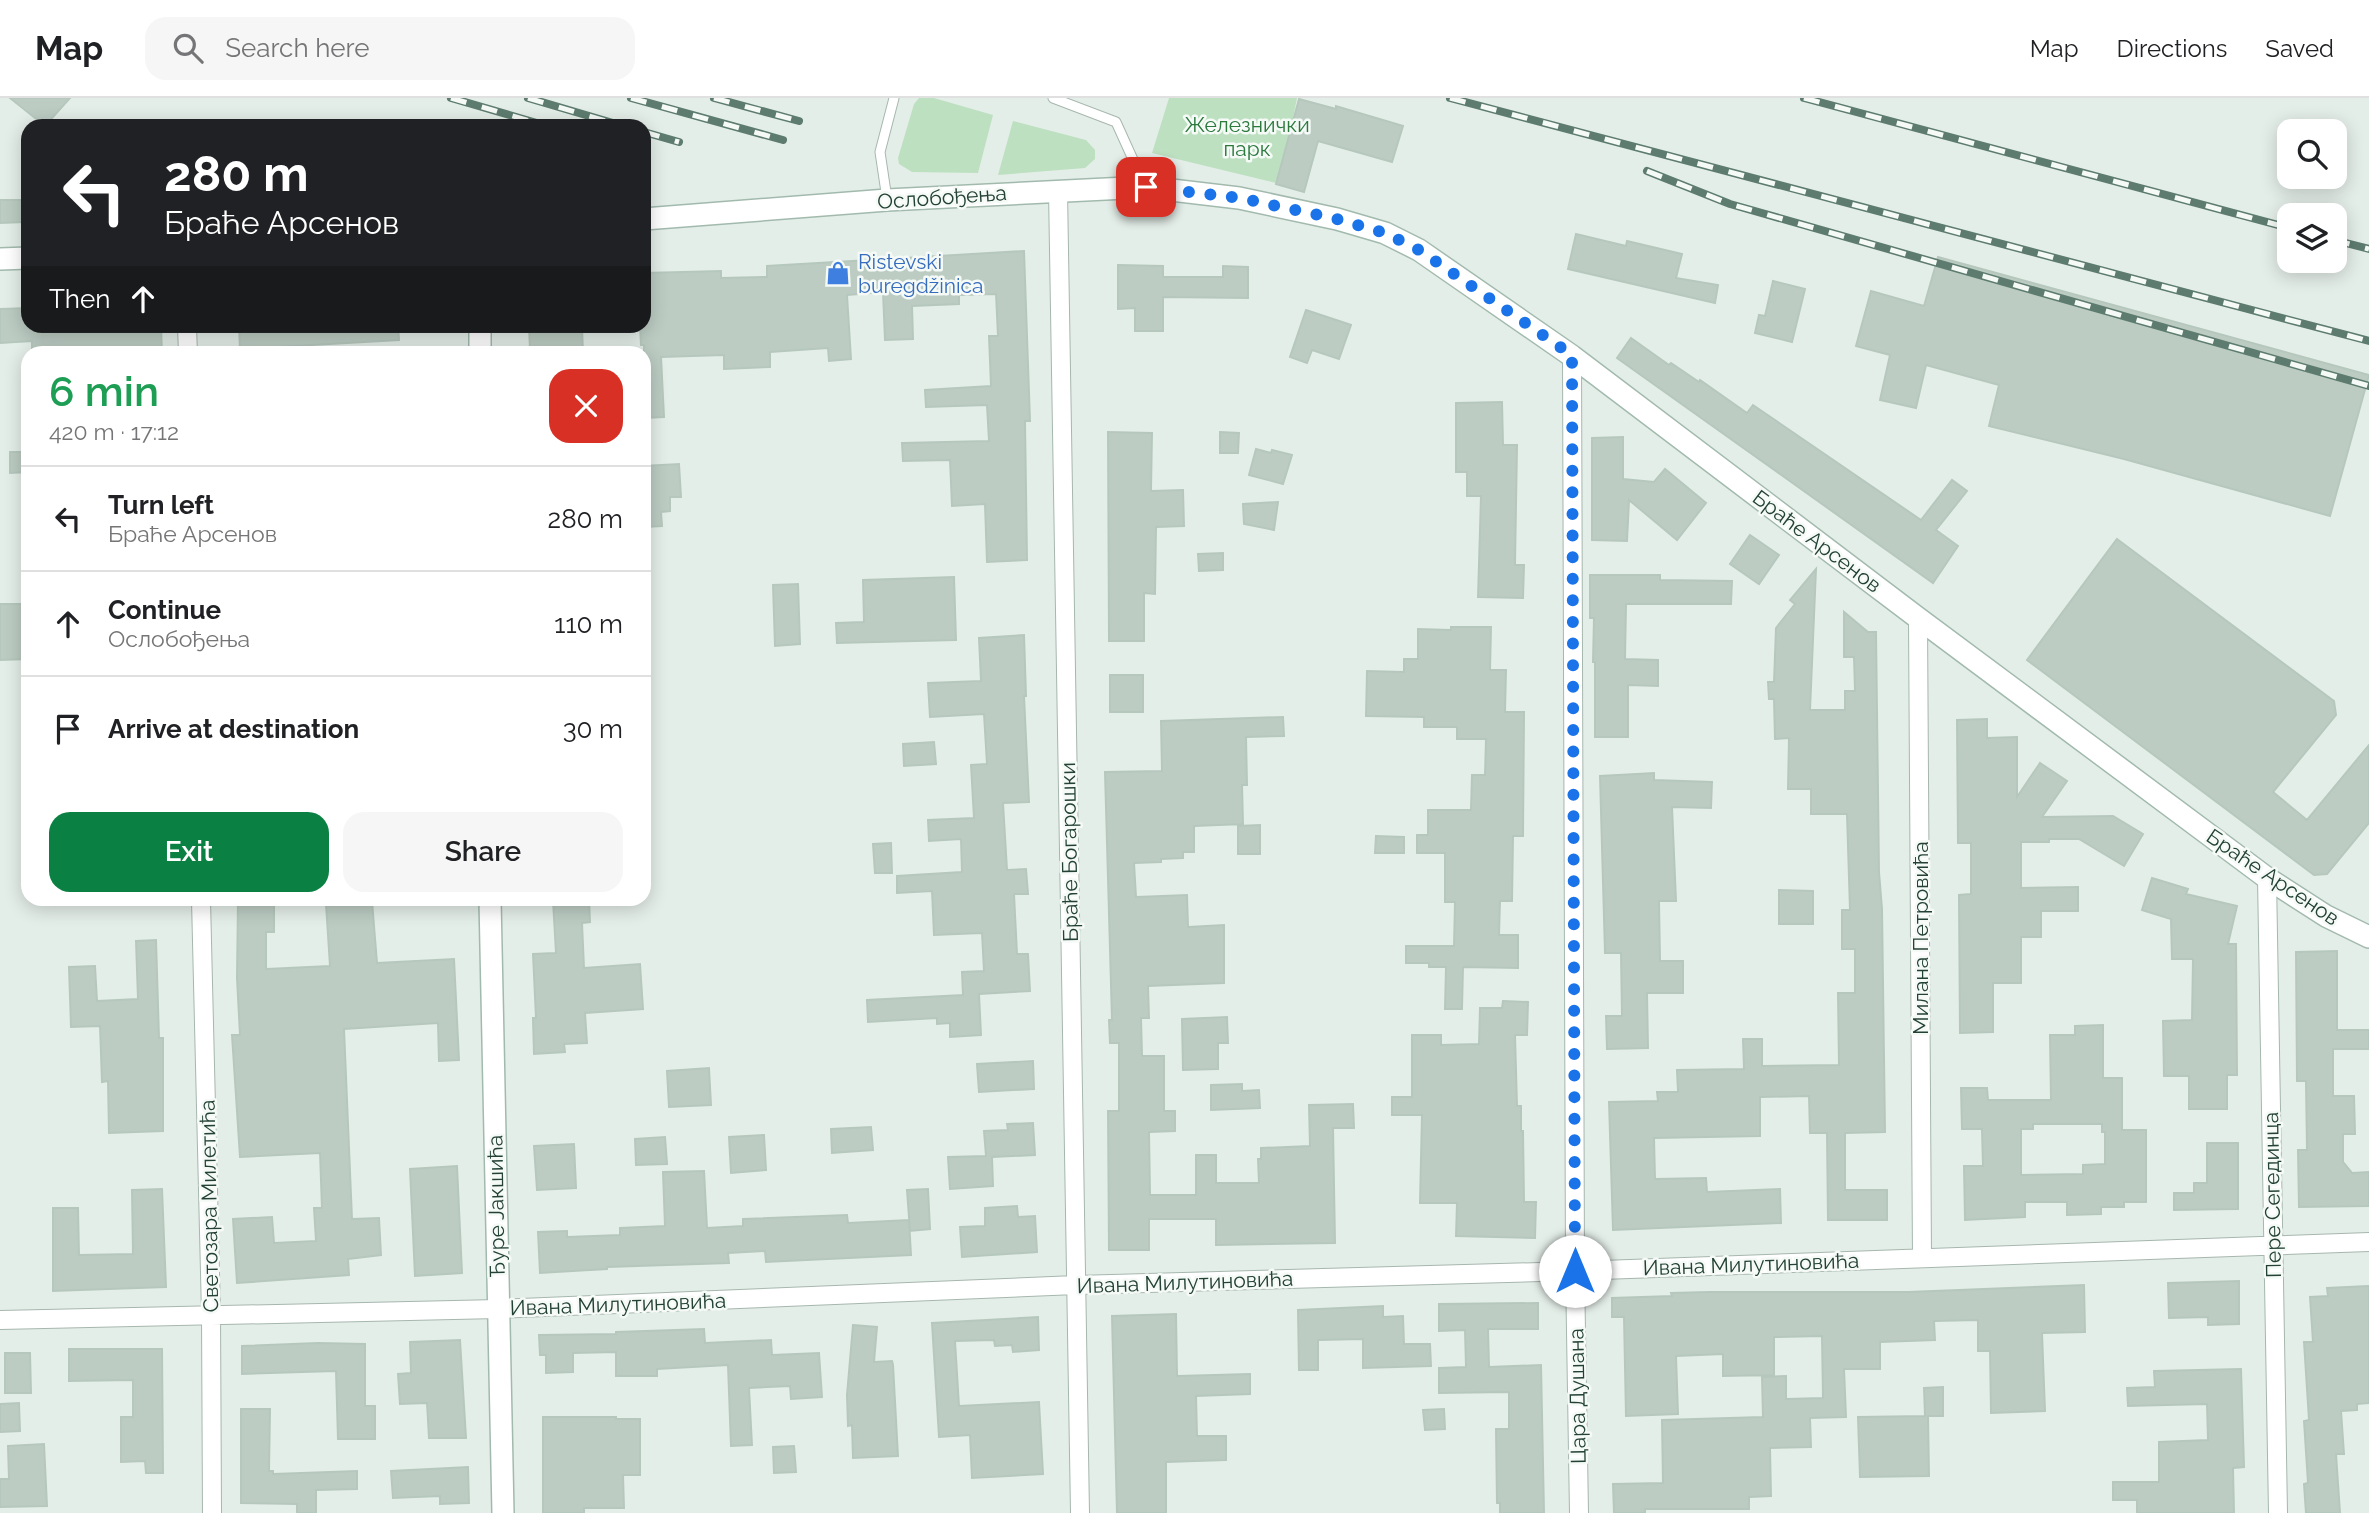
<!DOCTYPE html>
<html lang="en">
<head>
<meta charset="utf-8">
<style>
  body { margin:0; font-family:Raleway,sans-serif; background:#f6f6f6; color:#202124; height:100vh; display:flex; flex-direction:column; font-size:26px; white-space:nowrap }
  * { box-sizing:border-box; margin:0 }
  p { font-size:23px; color:#757577 }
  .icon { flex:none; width:38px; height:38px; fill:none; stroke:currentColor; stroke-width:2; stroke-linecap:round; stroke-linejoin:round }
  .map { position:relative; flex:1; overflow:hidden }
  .side { position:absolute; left:21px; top:248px; width:630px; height:560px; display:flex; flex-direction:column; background:#fff; border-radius:21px; box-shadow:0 4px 18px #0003 }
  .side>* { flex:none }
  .banner { position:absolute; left:21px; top:21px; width:630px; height:214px; border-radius:21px; box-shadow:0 4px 18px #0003; background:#202124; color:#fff; overflow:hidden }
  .fabs { position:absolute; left:2277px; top:21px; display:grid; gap:14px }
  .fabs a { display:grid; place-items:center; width:70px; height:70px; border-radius:14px; background:#fff; box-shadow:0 4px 18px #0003; font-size:35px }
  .pin { position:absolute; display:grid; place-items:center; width:60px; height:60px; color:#fff; margin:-30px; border-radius:14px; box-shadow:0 4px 10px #0006 }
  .me { position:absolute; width:77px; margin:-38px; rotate:0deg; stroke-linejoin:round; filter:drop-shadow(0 0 5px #0008) }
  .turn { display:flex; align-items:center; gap:24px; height:147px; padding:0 28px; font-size:32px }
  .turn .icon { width:91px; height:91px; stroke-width:2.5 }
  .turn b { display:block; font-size:49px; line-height:60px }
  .then { display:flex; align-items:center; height:66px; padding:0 28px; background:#0003; gap:14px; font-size:26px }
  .round { display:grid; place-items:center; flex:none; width:74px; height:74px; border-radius:21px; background:#f6f6f6 }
  .headline { display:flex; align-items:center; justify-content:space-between; height:119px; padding:0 28px }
  h1 { font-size:42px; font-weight:600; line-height:52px; color:#1e9e55 }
  .action { display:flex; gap:14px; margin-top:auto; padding:14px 28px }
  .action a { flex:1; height:80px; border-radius:21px; background:#0b8043; color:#fff; font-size:28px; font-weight:600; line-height:80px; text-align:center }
  .action a+a { background:#f6f6f6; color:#202124 }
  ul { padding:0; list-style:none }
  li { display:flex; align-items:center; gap:21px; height:105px; padding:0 28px; border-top:2px solid #e0e0e0 }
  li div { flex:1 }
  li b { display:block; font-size:26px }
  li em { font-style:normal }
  header { display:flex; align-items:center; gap:42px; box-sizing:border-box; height:98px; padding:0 35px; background:#fff; border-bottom:2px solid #e0e0e0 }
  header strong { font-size:33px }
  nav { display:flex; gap:38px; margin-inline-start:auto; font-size:24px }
  .search { width:490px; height:63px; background:#f6f6f6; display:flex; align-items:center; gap:18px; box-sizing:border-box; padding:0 24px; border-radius:21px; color:#757577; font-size:26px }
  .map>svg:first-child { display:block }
  .green { fill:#bde0c0 }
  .building { fill:#bcccc3; stroke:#b6c8be; stroke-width:2; fill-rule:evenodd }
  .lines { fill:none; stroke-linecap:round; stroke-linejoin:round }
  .service-casing { stroke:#a6b7ae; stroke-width:11 }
  .minor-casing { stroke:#a6b7ae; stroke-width:20 }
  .secondary-casing { stroke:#a2baae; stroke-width:24 }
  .service { stroke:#fff; stroke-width:9 }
  .minor { stroke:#fff; stroke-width:18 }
  .secondary { stroke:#fff; stroke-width:21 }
  .rail-casing { stroke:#5d7c6f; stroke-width:8 }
  .rail { stroke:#f5faf7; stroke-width:5; stroke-dasharray:16; stroke-linecap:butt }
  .route { stroke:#1a73e8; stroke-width:12; stroke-dasharray:0 21.6 }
  .labels { text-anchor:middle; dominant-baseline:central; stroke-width:5; stroke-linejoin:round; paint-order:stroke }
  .park-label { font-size:21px; fill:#2b793d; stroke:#f5faf7 }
  .street-label { font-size:21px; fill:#234134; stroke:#f5faf7 }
  .shop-label { font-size:21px; fill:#366cbe; stroke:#f5faf7; text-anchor:start }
</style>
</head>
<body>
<header>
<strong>Map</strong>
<div class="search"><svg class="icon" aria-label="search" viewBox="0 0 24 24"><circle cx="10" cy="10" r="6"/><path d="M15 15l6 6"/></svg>Search here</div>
<nav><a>Map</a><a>Directions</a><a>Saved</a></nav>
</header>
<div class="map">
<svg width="2369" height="1415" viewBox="0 0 2369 1415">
  <rect width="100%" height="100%" fill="#e4eee8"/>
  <path class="green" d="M919,0h15l59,17 -15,58 -66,-1 -13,-8 -1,-6 16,-54z
    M1169,0h128l-17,86 -128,-31z
    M1013,23l73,19 9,10v9l-10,9 -87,7z"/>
  <path class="building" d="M10,0h60l-25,28z
    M1299,1l37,10v-3l67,20 -11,36 -74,-21 -14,51 -28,-8z
    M0,102h24v22l-24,1z
    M1576,136l50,12 1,-5 55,13 -6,24 42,7 -3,18 -147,-34z
    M1024,153l6,170h-5l2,139 -40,2 -2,-58 -33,2 -2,-46 -47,1 -1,-18 87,-2 -2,-36 -61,2 -1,-17 66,-4 -2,-50h9l-2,-42 -37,1v9l-47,2 1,33 -28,1 -2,-48 -36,3 4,64 -22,2 -1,-13 -58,4v15l-46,2v-14l-63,2 3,60 -20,1v-73h-3l-1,-19h4v-53l77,-2v7l46,-1v-11z
    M1938,159l431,118 -39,141 -206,-57 -135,-33 10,-41 -73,-20 -10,43 -36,-8 10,-45 -34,-9 15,-55 53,15z
    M1118,167l45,1v11h60v-11l25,1v31l-85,-1v34h-28v-23l-17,1z
    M1773,183l32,8 -13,53 -37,-9 4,-18 6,1z
    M28,210v18h133l1,28h-38v-4l-52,2v-5l-40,1v-7l-32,2v-34z
    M1306,212l45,15 -12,34 -27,-9 -5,13 -17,-6z
    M239,228h159l1,14 -159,9z
    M529,228h53l1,28h-17v-7l-36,2z
    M1631,240l38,27 2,-2 28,19 1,-2 47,33 6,-8 168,115 31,-40 15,11 -31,39 22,16 -25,37 -316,-225z
    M1502,304l1,43h14l-2,120h9l-1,33 -45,-1 3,-101h-14v-24h-11v-69z
    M1108,334l44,1 -1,58 32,-1 1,36 -28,1 -1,67 -11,-1v48h-35z
    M1220,334l19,1 -1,20h-18z
    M1623,339v42l31,3 11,-13 41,34 -29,37 -48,-40 -2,41 -35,-1v-102z
    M1256,351l15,4 1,-3 20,5 -9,29 -34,-9z
    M10,354h18v20l-18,1z
    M679,366l2,33h-11v14l-9,1 1,14 -18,1v-61z
    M1278,404l-4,28 -30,-6 -1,-20z
    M1750,437l29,20 -20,29 -29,-20z
    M2117,441l217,162 2,14 -63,77 34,28 62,-75v78l-42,51 -13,1 -287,-215z
    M1223,455v17l-24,1 -1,-17z
    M1816,471l-6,141h35v-19h10l-1,-34h-10v-45l24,20h8l3,240 3,37 3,223 -40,1v57h42v30h-59l-1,-87h-17l-1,-37 -49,1v39l-106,2 1,41 51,-1 1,14 73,-3 1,34 -168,7 -4,-128 49,-1 -1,-9h21l-1,-22 67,-1 -1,-30h19v27l77,-1 -1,-72h17v-44h-13v-39h8l-3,-96h-36v-25h-23l1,-51 -14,1 -1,-40h-5l-1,-17h6l2,-54 19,-24 -5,-4z
    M1590,477h70v5l72,1 -1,23h-105l-1,55 33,1v26l-30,-1v52h-33v-75h-2l1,-44h-4z
    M954,479l2,63 -119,3 -1,-20 28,-1 -1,-42z
    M798,486l2,60 -25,2 -2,-61z
    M0,506h28v55l-28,1z
    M1451,529h40l-1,43h16l-1,42h19l-1,124h-10l-1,65h-12l-1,34h19v33l-55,-1 -1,42h-17l1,-42h-17v-4h-23v-17h48l1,-44h-10v-49h-28v-18h11v-25h43l1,-35h13l1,-36h-29v-12h-33v-10l-58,-1 1,-45 37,1v-13h14v-30l33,1z
    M1024,537l2,61h-2l5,106 -26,1 4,67 19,-1 2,25h-14l3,60h11l2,37 -51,3 2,41 -31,2v-14l-13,1v-6l-69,4 -1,-22 96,-5 -1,-23 22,-1 -2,-38 -48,2 -2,-44 -35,2v-17l65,-4 -1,-33 -32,2 -1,-21 46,-2 -3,-53 16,-1 -3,-50 -54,3 -2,-34 53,-2 -2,-43z
    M1110,577h33v37h-33z
    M1283,619l1,19 -38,1 1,48h-5l1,39 -49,2v26h-11v6l-22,1v3l-27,1 2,34 51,-2 1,32 36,-2v58l-76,3 1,32h-8l1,38h22v55h11v20l-26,1 1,63h46v-40h20v28h43l-1,-24h3v-11l49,-2 -1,-41 44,-1 1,24h-21l2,115 -119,2v-26h-67v31h-40l-1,-139h11v-68h-9l-1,-23h3l-7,-248 57,-1 -1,-50z
    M1987,621v19l30,-1v60l23,-34 27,18 -25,36 71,-1 30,18 -19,32 -45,-27h-30v3h-28v46l57,-1v24h-37v26h-20v46h-28v49l-33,1 -1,-138 12,-1v-51h-13l-1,-123z
    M934,644l2,22 -32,2 -1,-22z
    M1654,675v7l58,2 -1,26 -39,-1 4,94h-17l1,60h23v32h-36l1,55 -41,1 -1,-33h16l-1,-63h-16l-5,-177z
    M1260,727v29h-22v-28z
    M1376,738l28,1v16h-29z
    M891,745l1,30h-17l-2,-29z
    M2152,780l36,11 -2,5 51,12 -9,38h8l1,131h-10v34h-38v-33h-25l-1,-55 29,-1 1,-61h-21l-1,-40 -29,-9z
    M1779,792l34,1v33h-34z
    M238,802h36v32h-8v37l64,-3 -4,-62 46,-3 5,62 77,-4 5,101 -20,1 -1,-38 -94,6 8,190 27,-1 2,37 -33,4 1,16 -112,8 -4,-64 39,-2 2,26 42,-2 -2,-33h8l-2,-55 -80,4 -8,-122h8l-3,-57z
    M553,802h36l1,22 -8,1 2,45 56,-4 3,45 -58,4 2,30 -23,1 1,8 -31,2 -1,-36h3l-3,-64 23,-1z
    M156,842l3,98h4v93l-54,2 -1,-52 -6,1 -2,-56 -29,1 -2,-60 26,-1 2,35 41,-2 -2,-58z
    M2337,853v79h32v19h-36v47h21l1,38h-12v28l9,11 17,-1v34l-70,1 -1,-57h9l-1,-69h-9l-1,-129z
    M1503,903l25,1 -1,33h-12l2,71h4v25h2l1,71h12l-1,36 -79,-2 1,-33h-37l2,-88h-30v-18h20v-62h29v10l38,-1 1,-36h22z
    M1227,919l1,26h-10v26l-35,1 -1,-51z
    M2103,927v53h19v52h24v72h-22v5h-23v7l-34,1v-13h-42v15l-60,3 -1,-54h19l-1,-37h-20l-1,-41h26l1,12h63l-1,-65h25v-9zM2033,1026h69v8h3v32l-22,1v9l-62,1v-46h12z
    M1033,963l1,28 -55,3 -2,-28z
    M709,970l2,37 -42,2 -2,-36z
    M1242,986v7l17,-1 1,18 -49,2v-25z
    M1033,1025l2,32 -43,2 1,29 -43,3 -2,-32 38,-1 -2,-25 24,-1 -1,-6z
    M871,1029l2,23 -41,3 -1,-24z
    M764,1037l2,35 -35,3 -2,-36z
    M665,1039l2,27 -31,1 -1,-26z
    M2207,1045h31v66l-64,1v-17h20v-10h13z
    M574,1046l2,44 -39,2 -3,-44z
    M457,1068l5,107 -47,3 -5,-107z
    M704,1073l3,57 36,-2v-7l104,-4 1,8 61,-3 2,35 -145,7 -1,-11 -37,2 1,10 -122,4v2l-67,4 -2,-41 29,-1v6l53,-2v-7l45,-2 -2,-54z
    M162,1091l4,98 -113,4v-83h25l1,47 54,-1 -1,-64z
    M928,1091l2,40 -20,2 -3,-41z
    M1017,1108l1,11 17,-1 2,36 -75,5 -2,-30 25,-1v-18z
    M2239,1183v43l-31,1v-8l-39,1 -1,-35z
    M2084,1187l1,47 -43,1 3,78 -54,2 -1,-62h-12v-31l-44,1 1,19 -55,2v27h-36l2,48 -36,1 1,29 -41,1 1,48 -22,1v12h-104v4h-31l-1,-29 50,-1 -1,-63 101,-3 -1,-40 24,-1v23l37,-1 -1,-62 -48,1v38l-51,1v-22l-47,2 2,58 -52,2 -2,-99h-12v-19l60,-2 -1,-3 38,-1h199z
    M2369,1188v117l-12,1v6l-16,1 3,43h-8l4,59h-34l-2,-29 4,-1 -4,-62 5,-1 -5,-78h9l-3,-45 18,-1 -1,-8z
    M1538,1205v26h-50l1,38 52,-2 3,148h-44v-10h-3l-1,-74h13v-37l-70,1v-25l27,-1 -1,-37 -26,1v-27z
    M1383,1208v11l20,-1 1,28h26l1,22 -68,2v-29l-45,1v30h-19l-1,-60z
    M1176,1216l1,62 73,-2v20l-54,2 1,40h29v24l-60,2v51h-49l-5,-197z
    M1038,1219l1,33 -26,2 -1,-7 -17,1 -1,-6 -39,1 4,65 80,-4 4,72 -71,4 -2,-43 -31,2 -7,-114z
    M853,1227l24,2 -3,35 18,-1 1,4 5,91 -45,2 -1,-33 -4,1 -1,-31z
    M704,1231l1,14 66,-3 1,15 47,-2 3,44 -31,2 -1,-13 -41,2 3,57 -21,1 -3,-81 -71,4v7h-41v-24l-43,1v19l-27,1v-18h-6l-1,-20 77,-1v-2z
    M460,1242l6,98h-37l-2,-35 -27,1 -2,-30 13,-1 -1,-31z
    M318,1245l47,1v62h10v33h-37l-2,-68 -94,3v-28z
    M69,1251h93l1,124h-17l-1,-12 -24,1v-45h12v-37l-64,1z
    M5,1255h25l1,40h-26z
    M2241,1271l3,98 -11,1 1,45h-97v-13h-24v-18h46v-40l49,-2 -1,-36 -79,2 -1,-18 28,-1 -1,-16z
    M1943,1289v29h-15l1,60 -69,1 -2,-60 67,-1 -1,-28z
    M19,1305l1,28 -20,1v-28z
    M241,1311h29l-1,62h4v3l84,-3v18l-41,1v23h-19v-9l-56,-1z
    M1444,1311l1,20 -20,1 -2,-20z
    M543,1319h73v2h24v56h-17l1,33h-40v5h-41z
    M44,1346l3,62 -47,1v-28h9l-1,-33z
    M794,1348l2,26 -22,1 -1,-26z
    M468,1369l1,36 -29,1v-8l-47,2 -2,-27z"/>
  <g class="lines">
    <g class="service-casing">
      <path id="service" d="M1053,0l63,24 29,64
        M887,101l-7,-47 14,-54"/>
    </g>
    <g class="minor-casing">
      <path id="minor" d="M1058,92l22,1323
        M187,228l1,28
        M1572,258l3,915 4,242
        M1918,520l4,639
        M2267,780l11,635
        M201,802l10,414 1,199
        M0,1222l498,-11 578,-24 499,-14 794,-29"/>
    </g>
    <g class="secondary-casing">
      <path id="secondary" d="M644,121l243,-19 259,-13 93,11 98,21 48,14 34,17 153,106 346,262 349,260 59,38 43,21
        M0,161l28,-1
        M480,228v28
        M490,802l13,613"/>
    </g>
    <use href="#service" class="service"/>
    <use href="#minor" class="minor"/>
    <use href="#secondary" class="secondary"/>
    <g class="rail-casing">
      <path id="rail" d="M451,0l96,28
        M528,0l95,28
        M631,0l152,42
        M714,0l85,23
        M1450,0l919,243
        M1804,0l485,130
        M644,34l35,10
        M1647,73l83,33 639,182
        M2334,142l35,9"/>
    </g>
    <use href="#rail" class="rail"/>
  </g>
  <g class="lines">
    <path class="route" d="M1146,89l94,11 97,21 48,14 34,17 153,105 3,916"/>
  </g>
  <defs>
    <g id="shop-bare" transform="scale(1.89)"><path d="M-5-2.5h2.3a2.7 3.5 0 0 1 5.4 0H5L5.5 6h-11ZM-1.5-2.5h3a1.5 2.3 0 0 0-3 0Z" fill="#3f7fe0" stroke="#f5faf7" stroke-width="2.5" paint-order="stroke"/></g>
  </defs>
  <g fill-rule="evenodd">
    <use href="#shop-bare" x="838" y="175"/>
  </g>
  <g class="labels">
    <g class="park-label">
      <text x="1247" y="26">Железнички<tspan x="1247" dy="24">парк</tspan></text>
    </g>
    <g class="street-label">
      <text transform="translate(942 99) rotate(-4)">Ослобођења</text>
      <text transform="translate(1817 443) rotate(37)">Браће Арсенов</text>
      <text transform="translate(1069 754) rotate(-91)">Браће Богарошки</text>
      <text transform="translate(2273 779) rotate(34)">Браће Арсенов</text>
      <text transform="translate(1920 840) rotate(-90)">Милана Петровића</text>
      <text transform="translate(2272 1097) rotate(-91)">Пере Сегединца</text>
      <text transform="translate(209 1108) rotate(-91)">Светозара Милетића</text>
      <text transform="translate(496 1108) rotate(-91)">Ђуре Јакшића</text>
      <text transform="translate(1751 1166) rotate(-2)">Ивана Милутиновића</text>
      <text transform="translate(1185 1184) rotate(-2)">Ивана Милутиновића</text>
      <text transform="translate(618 1206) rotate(-2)">Ивана Милутиновића</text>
      <text transform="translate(1577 1298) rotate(-91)">Цара Душана</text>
    </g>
    <g class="shop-label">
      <text x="858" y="163">Ristevski<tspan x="858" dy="24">buregdžinica</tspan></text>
    </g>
  </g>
</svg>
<div class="fabs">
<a><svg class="icon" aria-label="search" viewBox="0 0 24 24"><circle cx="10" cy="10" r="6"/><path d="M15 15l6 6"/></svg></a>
<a><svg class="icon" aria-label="layers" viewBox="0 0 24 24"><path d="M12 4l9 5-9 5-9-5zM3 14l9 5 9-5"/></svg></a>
</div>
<div class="pin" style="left:1146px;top:89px;background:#d93025"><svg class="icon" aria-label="arrive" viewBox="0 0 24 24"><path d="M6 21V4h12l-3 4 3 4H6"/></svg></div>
<svg class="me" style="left:1575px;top:1173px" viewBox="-20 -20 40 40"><circle r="19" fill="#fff"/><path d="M0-13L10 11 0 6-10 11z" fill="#1a73e8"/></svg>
<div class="banner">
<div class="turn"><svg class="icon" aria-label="left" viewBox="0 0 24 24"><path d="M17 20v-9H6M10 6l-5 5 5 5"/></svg><div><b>280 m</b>Браће Арсенов</div></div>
<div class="then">Then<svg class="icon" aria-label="ahead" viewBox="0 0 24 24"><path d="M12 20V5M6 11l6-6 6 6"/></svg></div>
</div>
<section class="side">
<div class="headline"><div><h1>6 min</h1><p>420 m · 17:12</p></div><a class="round" style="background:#d93025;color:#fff"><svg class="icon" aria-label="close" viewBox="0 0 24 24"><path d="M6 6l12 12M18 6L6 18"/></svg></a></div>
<ul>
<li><svg class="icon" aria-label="left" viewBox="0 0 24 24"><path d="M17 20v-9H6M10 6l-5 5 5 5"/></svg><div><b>Turn left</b><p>Браће Арсенов</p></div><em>280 m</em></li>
<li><svg class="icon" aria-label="ahead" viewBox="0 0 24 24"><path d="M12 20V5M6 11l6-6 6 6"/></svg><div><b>Continue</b><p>Ослобођења</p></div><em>110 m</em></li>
<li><svg class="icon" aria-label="arrive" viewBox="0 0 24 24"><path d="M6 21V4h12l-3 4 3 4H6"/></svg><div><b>Arrive at destination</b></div><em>30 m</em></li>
</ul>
<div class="action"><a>Exit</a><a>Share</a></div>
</section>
</div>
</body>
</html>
